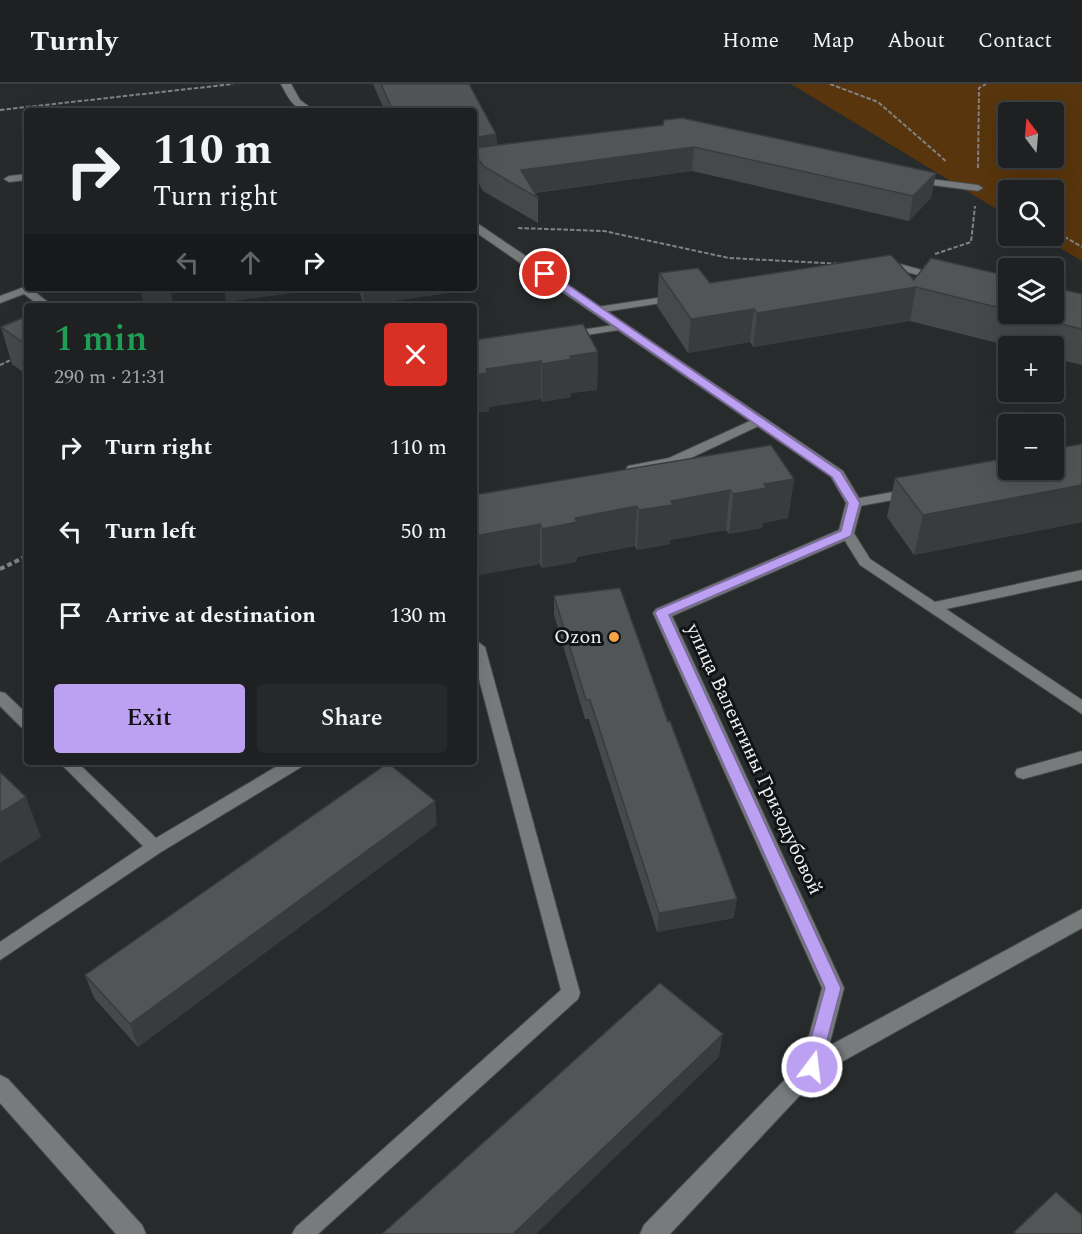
<!DOCTYPE html>
<html lang="en">
<head>
<meta charset="utf-8">
<style>
  body { margin:0; font-family:Spectral,serif; background:#26282a; color:#f1f3f6; height:100vh; display:flex; flex-direction:column; font-size:22px; white-space:nowrap }
  * { box-sizing:border-box; margin:0 }
  p { font-size:20px; color:#a1a3a5 }
  .icon { flex:none; width:33px; height:33px; fill:none; stroke:currentColor; stroke-width:2; stroke-linecap:round; stroke-linejoin:round }
  .map { position:relative; flex:1; overflow:hidden }
  .drawer { position:absolute; left:24px; top:219px; width:453px; height:462px; display:flex; flex-direction:column; background:#1e2021; border-radius:6px; box-shadow:0 6px 24px #0002,0 0 0 2px #3c3e3f }
  .drawer>* { flex:none }
  .top-card { position:absolute; left:24px; top:24px; width:453px; height:183px; border-radius:6px; box-shadow:0 6px 24px #0002,0 0 0 2px #3c3e3f; background:#1e2021; color:#f1f3f6; overflow:hidden }
  .needle { width:39px; rotate:344deg }
  .controls { position:absolute; left:998px; top:18px; display:grid; gap:12px }
  .controls a { display:grid; place-items:center; width:66px; height:66px; border-radius:6px; background:#1e2021; box-shadow:0 6px 24px #0002,0 0 0 2px #3c3e3f; font-size:30px }
  .pin { position:absolute; display:grid; place-items:center; width:51px; height:51px; color:#fff; margin:-26px; border:3px solid #fff; border-radius:50%; box-shadow:0 2px 6px #0007 }
  .me { position:absolute; width:66px; margin:-33px; rotate:15deg; stroke-linejoin:round; filter:drop-shadow(0 0 4px #0008) }
  .turn { display:flex; align-items:center; gap:21px; height:126px; padding:0 30px; font-size:27px }
  .turn .icon { width:78px; height:78px; stroke-width:2.5 }
  .turn b { display:block; font-size:42px; line-height:51px }
  .lanes { display:flex; align-items:center; height:57px; padding:0 30px; background:#0003; justify-content:center; gap:30px; direction:ltr }
  .lanes .off { opacity:.35 }
  .round { display:grid; place-items:center; flex:none; width:63px; height:63px; border-radius:6px; background:#26282a }
  .head { display:flex; align-items:center; justify-content:space-between; height:102px; padding:0 30px }
  h1 { font-size:36px; font-weight:600; line-height:45px; color:#1e9e55 }
  .button { display:flex; gap:12px; margin-top:auto; padding:12px 30px }
  .button a { flex:1; height:69px; border-radius:6px; background:#bca0f2; color:#111; font-size:24px; font-weight:600; line-height:69px; text-align:center }
  .button a+a { background:#26282a; color:#f1f3f6 }
  ul { padding:0; list-style:none }
  li { display:flex; align-items:center; gap:18px; height:84px; padding:0 30px }
  li div { flex:1 }
  li b { display:block; font-size:22px }
  li em { font-style:normal }
  header { display:flex; align-items:center; gap:36px; box-sizing:border-box; height:84px; padding:0 30px; background:#1e2021; border-bottom:2px solid #3c3e3f }
  header strong { font-size:28px }
  nav { display:flex; gap:33px; margin-inline-start:auto; font-size:21px }
  .map>svg:first-child { display:block }
  .green { fill:#58350c; fill-rule:evenodd }
  .lines { fill:none; stroke-linecap:round; stroke-linejoin:round }
  .service-casing { stroke:#464a4a; stroke-width:2 }
  .minor-casing { stroke:#464a4a; stroke-width:2 }
  .path-far1 { stroke:#808384; stroke-width:2; stroke-dasharray:4.5 2; stroke-linecap:butt }
  .path { stroke:#808384; stroke-width:4; stroke-dasharray:5 3; stroke-linecap:butt }
  .service { fill:#777b7c; fill-rule:evenodd }
  .minor { fill:#777b7c; fill-rule:evenodd }
  .wall { fill:#46494a }
  .shaded-wall { fill:#393c3c }
  .building { fill:#515556; stroke:#393c3c; stroke-width:1.5 }
  .route { fill:#bca0f2; stroke:#7a689d; stroke-width:1.5 }
  .poi-dot { fill:#f6a247; stroke:#121314; stroke-width:2 }
  .labels { text-anchor:middle; dominant-baseline:central; stroke-width:6; stroke-linejoin:round; paint-order:stroke }
  .poi-label { font-size:20px; fill:#f0f3f3; stroke:#121314; text-anchor:end }
  .street-label { font-size:20px; fill:#f0f3f3; stroke:#121314 }
</style>
</head>
<body>
<header>
<strong>Turnly</strong>
<nav><a>Home</a><a>Map</a><a>About</a><a>Contact</a></nav>
</header>
<div class="map">
<svg width="1082" height="1150" viewBox="0 0 1082 1150">
  <rect width="100%" height="100%" fill="#282b2c"/>
  <path class="green" d="M791,0h291v177l-42,-25h13v-46h-45v26zM1008,28h45v46h-45z"/>
  <g class="lines">
    <g class="service-casing">
      <path id="service" d="M27,90v6l-18,2 -5,-3 5,-3z
        M914,93l64,8 5,3 -5,3 -68,-9v-4z
        M896,179l48,13 2,2 -6,3 -44,-12 -11,2 -5,-3z
        M27,202l18,2 -10,4 18,14h-13l-16,-12 -24,9v-7z
        M677,211l6,3 -2,2 -84,13 -6,-3 6,-3z
        M621,240l6,3 -2,2 -58,9 -6,-3 6,-3z
        M761,332l6,4 -2,3 -87,41 -45,9 -7,-4 2,-3 41,-8z
        M910,405l7,4 -2,3 -61,11 -7,-4 7,-4z
        M847,445l5,1 18,29 65,43 147,-32v10l-136,29 136,91v14l-222,-149 -20,-32z
        M478,558l7,5 95,346 -2,6 -260,235h-26l4,-7 265,-237 -87,-330v-17z
        M0,608l5,1 22,21v15l-6,-2 -21,-21z
        M1082,667v12l-59,16 -6,-2 -2,-4 2,-4z
        M59,678h18l79,76 128,-76h21l-2,4 -142,86 -161,108v-18l143,-96z"/>
    </g>
    <g class="minor-casing">
      <path id="minor" d="M281,0h10l9,16 15,11c-21,0 -25,-10 -34,-27z
        M474,137l369,250 19,32 -9,34 -181,79 172,372 -15,58 253,-137v19l-262,146 -150,160h-30l4,-9 158,-163 20,-74 -169,-375 3,-4 183,-79 7,-27 -15,-26 -357,-246z
        M0,991l8,4 134,146 4,9h-30l-116,-131z"/>
    </g>
    <path class="path-far1" d="M830,0l48,18 69,60
      M0,26l233,-26
      M978,84l1,-80 7,-4
      M996,114l12,7
      M518,144l86,3 125,27 114,6
      M1053,146l29,17
      M935,170l36,-12 4,-36
      M0,281l13,-6"/>
    <path class="path" d="M0,485l27,-13"/>
    <use href="#service" class="service"/>
    <use href="#minor" class="minor"/>
  </g>
  <path class="wall" d="M373,0h96l27,50 1,11 166,-20 273,48 -5,25 -22,23 -217,-50 -157,22 3,5v25l-55,-32 -9,-16v-64h-89z
    M659,189l51,10 204,-3 94,-4v38h45l29,-20v71l-29,-7v-12h-43l-100,-25 -157,26 -3,-5 -62,11 -31,-47z
    M358,204h111v2l-105,15z
    M27,232v59l-15,-11 -11,-37z
    M474,256l124,12 -1,38 -26,3v4l-29,5 -1,-3 -52,8v4l-15,2z
    M1082,360v78l-168,33 -27,-38 8,-39 72,-12z
    M794,395l-6,39 -25,5 -1,5 -33,6 -3,-4 -56,10v4l-33,6 -2,-4 -58,11 -1,5 -34,6 -2,-4 -62,11 1,4 -5,-84z
    M554,512l114,126 66,196 -77,14 -68,-213h-4l-31,-104z
    M437,741l-299,222 -44,-49 -9,-23z"/>
  <path class="shaded-wall" d="M496,50l1,24 -23,-6v-14z
    M694,63l-2,24 -162,22 -9,-23z
    M936,89l-5,25 -22,23 4,-25z
    M916,203l-6,34 -157,26 4,-34z
    M140,204h30l4,18h-30z
    M224,204h105l-103,14z
    M363,204h106v2l-105,15z
    M754,225l-4,33 -62,11 3,-34z
    M598,268l-1,38 -26,3v4l-29,5v-38l28,-8z
    M541,277v38l-52,8v4l-15,2v-38l12,-6z
    M794,395l-6,39 -25,5 -1,5 -33,6 4,-40 31,-10z
    M1082,401v37l-168,33 9,-40z
    M730,406l-4,40 -56,10v4l-33,6 2,-40 32,-9z
    M637,422l-2,40 -58,11 -1,5 -34,6v-39l33,-11z
    M540,440v40l-62,11 1,4 -5,1v-40l1,-4z
    M26,713l15,40 -41,26v-50z
    M435,717l2,24 -299,222 -8,-23z
    M737,815l-3,19 -77,14 2,-19z
    M723,950l-4,23 -183,177h-23z"/>
  <path class="building" d="M381,0h88l27,50 -22,4v-27h-81z
    M682,34l254,55 -23,23 -219,-49 -173,23 17,28 -55,-32 -9,-14v-4l189,-23 1,-5z
    M891,171l23,25 17,-22 77,18v34l-92,-23 -159,26 -3,-4 -63,10 -32,-46 39,-5 12,15z
    M1053,203l29,7v35l-61,-15h32z
    M27,232v29l-26,-18z
    M583,240l15,28 -28,4 2,3 -30,5 -1,-3 -55,8 2,4 -14,2v-35z
    M1082,360v41l-159,30 -28,-37 113,-20v12h45v-21z
    M771,361l23,34 -30,5 3,4 -34,6 -3,-4 -59,11 2,4 -34,5 -2,-4 -62,12 2,4 -35,7 -2,-5 -65,12 2,4h-3v-45z
    M620,504l48,134 2,-1 67,178 -78,14 -69,-213h-4l-32,-104z
    M388,679l47,38 -305,223 -45,-49z
    M0,688l26,25 -26,16z
    M660,899l63,51 -210,200h-131z
    M1056,1108l26,23v19h-66l-2,-2z"/>
  <path class="route" d="M542,188h7l292,200 19,31 -9,33 -182,79 172,373 -21,79 -2,5 -6,3 -7,-3 -2,-5 22,-79 -170,-375 2,-3 184,-79 7,-28 -16,-26 -290,-201z"/>
  <circle class="poi-dot" cx="614" cy="553" r="6"/>
  <g class="labels">
    <g class="poi-label">
      <text x="602" y="553">Ozon</text>
    </g>
    <g class="street-label">
      <text transform="translate(754 675) rotate(65)">улица Валентины Гризодубовой</text>
    </g>
  </g>
</svg>
<div class="controls">
<a><svg class="needle" viewBox="-14 -14 28 28"><path d="M0-13l5 13h-10z" fill="#e53935"/><path d="M0 13l5-13h-10z" fill="#a1a3a5"/></svg></a>
<a><svg class="icon" aria-label="search" viewBox="0 0 24 24"><circle cx="10" cy="10" r="6"/><path d="M15 15l6 6"/></svg></a>
<a><svg class="icon" aria-label="layers" viewBox="0 0 24 24"><path d="M12 4l9 5-9 5-9-5zM3 14l9 5 9-5"/></svg></a>
<a>+</a>
<a>−</a>
</div>
<div class="pin" style="left:545px;top:190px;background:#d93025"><svg class="icon" aria-label="arrive" viewBox="0 0 24 24"><path d="M6 21V4h12l-3 4 3 4H6"/></svg></div>
<svg class="me" style="left:812px;top:983px" viewBox="-20 -20 40 40"><circle r="17" fill="#bca0f2" stroke="#fff" stroke-width="3"/><path d="M0-11L8 9 0 5-8 9z" fill="#fff"/></svg>
<div class="top-card">
<div class="turn"><svg class="icon" aria-label="right" viewBox="0 0 24 24"><path d="M7 20v-9h11M14 6l5 5-5 5"/></svg><div><b>110 m</b>Turn right</div></div>
<div class="lanes"><svg class="icon off" aria-label="left" viewBox="0 0 24 24"><path d="M17 20v-9H6M10 6l-5 5 5 5"/></svg><svg class="icon off" aria-label="ahead" viewBox="0 0 24 24"><path d="M12 20V5M6 11l6-6 6 6"/></svg><svg class="icon" aria-label="right" viewBox="0 0 24 24"><path d="M7 20v-9h11M14 6l5 5-5 5"/></svg></div>
</div>
<section class="drawer">
<div class="head"><div><h1>1 min</h1><p>290 m · 21:31</p></div><a class="round" style="background:#d93025;color:#fff"><svg class="icon" aria-label="close" viewBox="0 0 24 24"><path d="M6 6l12 12M18 6L6 18"/></svg></a></div>
<ul>
<li><svg class="icon" aria-label="right" viewBox="0 0 24 24"><path d="M7 20v-9h11M14 6l5 5-5 5"/></svg><div><b>Turn right</b></div><em>110 m</em></li>
<li><svg class="icon" aria-label="left" viewBox="0 0 24 24"><path d="M17 20v-9H6M10 6l-5 5 5 5"/></svg><div><b>Turn left</b></div><em>50 m</em></li>
<li><svg class="icon" aria-label="arrive" viewBox="0 0 24 24"><path d="M6 21V4h12l-3 4 3 4H6"/></svg><div><b>Arrive at destination</b></div><em>130 m</em></li>
</ul>
<div class="button"><a>Exit</a><a>Share</a></div>
</section>
</div>
</body>
</html>
